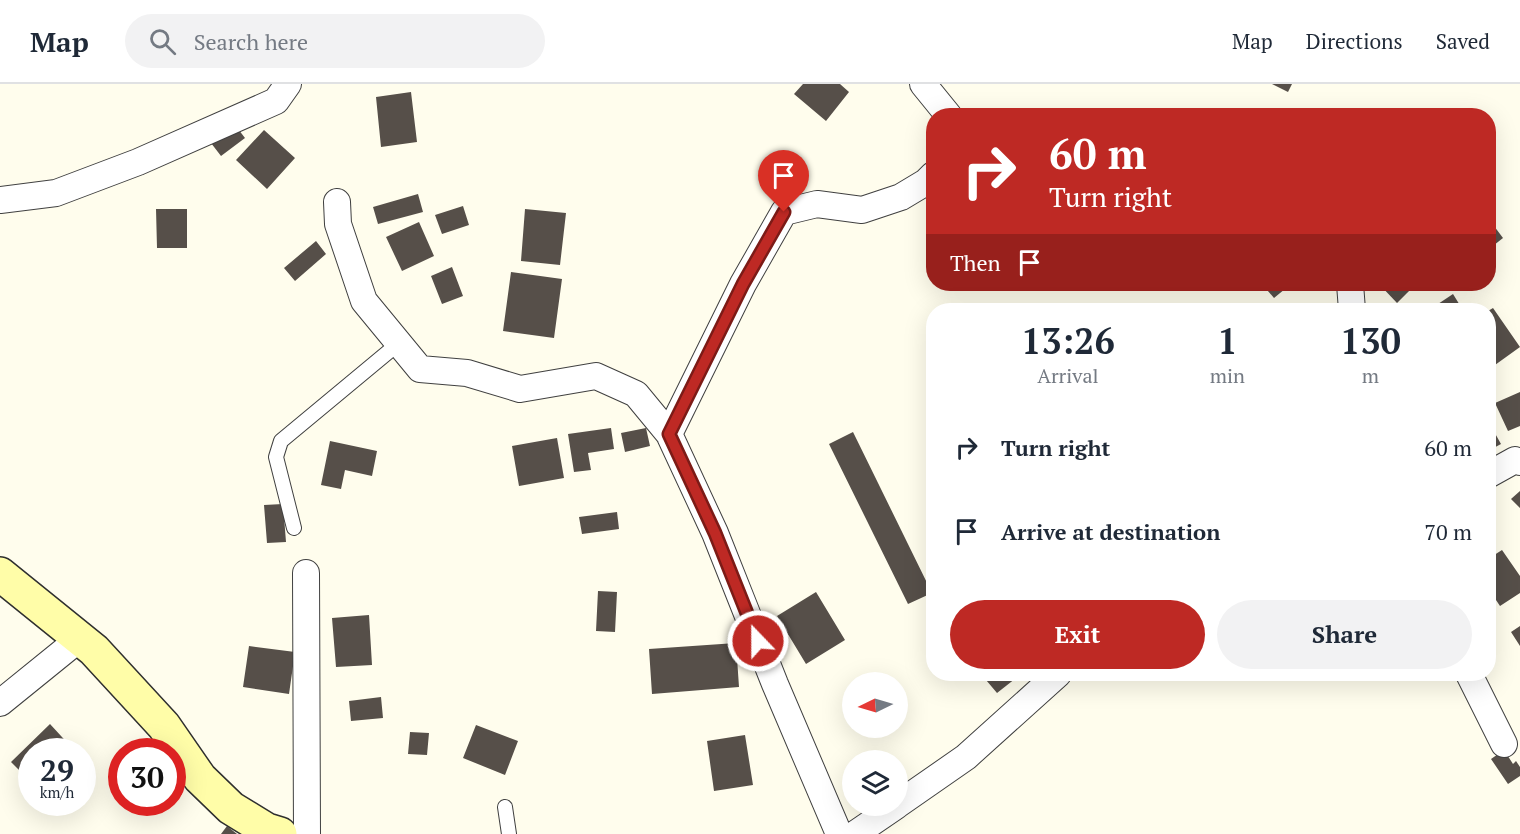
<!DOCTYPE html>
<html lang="en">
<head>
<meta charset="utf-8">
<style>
  body { margin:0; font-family:"PT Serif",serif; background:#f2f2f3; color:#1f2937; height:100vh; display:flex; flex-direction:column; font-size:22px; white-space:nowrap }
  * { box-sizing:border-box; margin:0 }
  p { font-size:20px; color:#747a83 }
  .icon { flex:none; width:33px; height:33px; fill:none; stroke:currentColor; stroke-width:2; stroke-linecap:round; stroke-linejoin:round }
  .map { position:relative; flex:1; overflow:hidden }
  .panel { position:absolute; left:926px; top:219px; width:570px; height:378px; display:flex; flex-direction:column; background:#fff; border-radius:24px; box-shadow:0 6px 24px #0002 }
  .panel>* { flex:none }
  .banner { position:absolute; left:926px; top:24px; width:570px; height:183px; border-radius:24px; box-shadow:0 6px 24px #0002; background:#be2924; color:#fff; overflow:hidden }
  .needle { width:39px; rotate:265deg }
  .fabs { position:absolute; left:842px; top:588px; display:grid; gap:12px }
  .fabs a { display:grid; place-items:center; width:66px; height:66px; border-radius:50%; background:#fff; box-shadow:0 6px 24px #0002; font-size:30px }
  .speed { position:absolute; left:18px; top:654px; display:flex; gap:12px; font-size:30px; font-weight:700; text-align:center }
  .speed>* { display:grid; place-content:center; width:78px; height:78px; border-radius:50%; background:#fff; box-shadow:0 6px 24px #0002; line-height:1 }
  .speed small { font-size:15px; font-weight:400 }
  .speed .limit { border:9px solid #d22; background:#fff; color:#111 }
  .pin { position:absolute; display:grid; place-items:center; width:51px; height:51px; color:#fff; margin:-62px -26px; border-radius:50% 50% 50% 0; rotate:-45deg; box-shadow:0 0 6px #0007 }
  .pin .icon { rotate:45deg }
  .me { position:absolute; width:66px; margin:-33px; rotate:338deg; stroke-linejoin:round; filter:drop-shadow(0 0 4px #0008) }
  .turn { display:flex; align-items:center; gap:21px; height:126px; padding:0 24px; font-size:27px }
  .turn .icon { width:78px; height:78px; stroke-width:2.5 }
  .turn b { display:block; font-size:42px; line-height:51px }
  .then { display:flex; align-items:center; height:57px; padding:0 24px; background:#0003; gap:12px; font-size:22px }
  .eta { display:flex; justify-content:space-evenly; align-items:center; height:102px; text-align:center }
  .eta b { font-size:36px; font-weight:800; line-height:42px }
  .primary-button { display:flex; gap:12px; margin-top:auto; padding:12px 24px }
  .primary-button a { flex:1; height:69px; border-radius:36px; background:#be2924; color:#fff; font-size:24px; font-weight:800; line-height:69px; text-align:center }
  .primary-button a+a { background:#f2f2f3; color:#1f2937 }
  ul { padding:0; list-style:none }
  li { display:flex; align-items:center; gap:18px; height:84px; padding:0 24px }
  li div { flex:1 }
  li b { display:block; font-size:22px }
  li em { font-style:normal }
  header { display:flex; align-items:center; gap:36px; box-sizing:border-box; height:84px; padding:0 30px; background:#fff; border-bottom:2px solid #e0e1e3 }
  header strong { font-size:28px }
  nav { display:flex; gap:33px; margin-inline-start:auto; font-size:21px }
  .search { width:420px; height:54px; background:#f2f2f3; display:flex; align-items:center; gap:15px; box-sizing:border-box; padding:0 21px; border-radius:33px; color:#747a83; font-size:22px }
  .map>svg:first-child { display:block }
  .building { fill:#564f49 }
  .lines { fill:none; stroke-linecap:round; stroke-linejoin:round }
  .service-casing { stroke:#404040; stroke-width:16 }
  .minor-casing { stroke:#404040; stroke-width:28 }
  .secondary-casing { stroke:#2f2f2f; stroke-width:36 }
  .service { stroke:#fff; stroke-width:14 }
  .minor { stroke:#fff; stroke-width:26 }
  .secondary { stroke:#fffda8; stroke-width:33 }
  .route-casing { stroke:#7c1b17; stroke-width:15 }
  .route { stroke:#be2924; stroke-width:10 }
</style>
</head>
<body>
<header>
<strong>Map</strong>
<div class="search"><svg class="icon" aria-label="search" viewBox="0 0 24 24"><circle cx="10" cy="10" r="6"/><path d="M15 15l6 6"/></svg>Search here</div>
<nav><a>Map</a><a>Directions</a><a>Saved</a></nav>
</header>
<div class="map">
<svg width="1520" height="750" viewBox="0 0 1520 750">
  <rect width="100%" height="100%" fill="#fffded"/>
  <path class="building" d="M803,0h37l9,8 -23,29 -32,-27z
    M1272,0h20l-4,8z
    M411,8l6,50 -36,5 -5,-50z
    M235,41l10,13 -24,18 -10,-13z
    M264,46l31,28 -28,31 -31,-29z
    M418,110l5,18 -45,12 -5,-17z
    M463,122l6,19 -27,9 -7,-19z
    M156,125h31v39h-30z
    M525,125l41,4 -6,52 -39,-4z
    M1488,134l15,20 -14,11 -1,-2z
    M419,138l15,34 -32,15 -16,-34z
    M316,157l10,13 -31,27 -11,-13z
    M452,183l11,29 -21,8 -11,-28z
    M511,188l51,7 -8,59 -51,-7z
    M1262,200h29l-17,14z
    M1379,200h26l6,5 -14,14z
    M1453,210l8,13 -5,3h-27z
    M1493,224l27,39 -32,23v-59z
    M1520,308v34l-12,5 -13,-28z
    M1488,337l13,23 -13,7z
    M611,344l3,21 -26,4 3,17 -17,2 -6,-38z
    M646,344l4,18 -25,6 -4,-19z
    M853,348l79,161 -24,11 -79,-160z
    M557,354l7,40 -45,8 -7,-40z
    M330,357l47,10 -5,25 -27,-6 -4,19 -20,-4z
    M1520,407v17l-9,-9z
    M283,420l3,38 -19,1 -3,-38z
    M617,428l2,17 -37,5 -3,-17z
    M1502,466l18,26v17l-20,13 -12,-18v-29z
    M598,507l19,1 -2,40 -19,-1z
    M816,508l29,48 -39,24 -29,-48z
    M369,531l3,50 -36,2 -4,-49z
    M1520,542v20l-9,-14z
    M736,559l3,44 -87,7 -3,-45z
    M249,562l46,6 -6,42 -46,-7z
    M981,590h40l-24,19z
    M381,613l2,21 -32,3 -2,-20z
    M50,640l23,25 -3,3h-38v31l-21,-21z
    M476,641l42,16 -13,34 -42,-17z
    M410,648l19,1 -2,22 -19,-1z
    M745,651l8,50 -39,6 -7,-50z
    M1504,666l9,14 3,-3 4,6v9l-12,8 -17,-25z
    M172,700l10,10 -16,16 -8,-8h14z
    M227,742l10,8h-16z"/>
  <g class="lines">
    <g class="service-casing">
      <path id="service" d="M294,444l-18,-71 5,-16 118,-98
        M505,723l4,27"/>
    </g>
    <g class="minor-casing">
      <path id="minor" d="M923,0l26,32
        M0,116l56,-7 82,-31 138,-61 12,-17
        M337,118l1,22 26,77 56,68 47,4 53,16 76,-13 40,18 33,40 46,99 60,151 64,150
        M1350,200l2,26
        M669,350l74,-150 41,-72 33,-8 45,6 39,-13 25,-15 7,-7
        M1488,391l27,-15 5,2
        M306,489l1,261
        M1469,590l35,70
        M0,619l79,-64
        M897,721l69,-48 92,-83
        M855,750l41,-28"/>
    </g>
    <g class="secondary-casing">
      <path id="secondary" d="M0,490l94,76 70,76 36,52 31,30 36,22 13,4"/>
    </g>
    <use href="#service" class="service"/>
    <use href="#minor" class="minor"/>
    <use href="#secondary" class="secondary"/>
  </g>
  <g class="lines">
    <g class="route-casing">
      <path id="route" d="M758,557l-43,-108 -46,-99 74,-150 41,-72"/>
    </g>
    <use href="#route" class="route"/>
  </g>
</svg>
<div class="fabs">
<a><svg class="needle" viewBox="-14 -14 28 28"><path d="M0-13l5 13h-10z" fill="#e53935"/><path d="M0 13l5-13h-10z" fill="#747a83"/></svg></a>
<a><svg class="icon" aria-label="layers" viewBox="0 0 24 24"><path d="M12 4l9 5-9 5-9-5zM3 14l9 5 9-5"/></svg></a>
</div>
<div class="speed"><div>29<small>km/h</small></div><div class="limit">30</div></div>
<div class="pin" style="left:784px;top:128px;background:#d93025"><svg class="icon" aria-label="arrive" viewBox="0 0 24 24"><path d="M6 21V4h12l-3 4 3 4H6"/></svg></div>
<svg class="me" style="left:758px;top:557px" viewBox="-20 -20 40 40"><circle r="17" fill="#be2924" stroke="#fff" stroke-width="3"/><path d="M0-11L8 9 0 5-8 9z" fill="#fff"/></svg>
<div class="banner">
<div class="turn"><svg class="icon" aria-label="right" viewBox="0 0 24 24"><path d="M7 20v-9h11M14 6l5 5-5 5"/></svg><div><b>60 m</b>Turn right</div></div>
<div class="then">Then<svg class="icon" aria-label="arrive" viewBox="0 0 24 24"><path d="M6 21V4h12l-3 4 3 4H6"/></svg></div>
</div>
<section class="panel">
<div class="eta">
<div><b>13:26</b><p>Arrival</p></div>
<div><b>1</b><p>min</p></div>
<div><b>130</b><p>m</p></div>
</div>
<ul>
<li><svg class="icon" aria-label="right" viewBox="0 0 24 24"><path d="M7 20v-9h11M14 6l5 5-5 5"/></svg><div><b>Turn right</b></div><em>60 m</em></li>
<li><svg class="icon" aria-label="arrive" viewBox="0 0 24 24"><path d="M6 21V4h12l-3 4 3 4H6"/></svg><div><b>Arrive at destination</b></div><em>70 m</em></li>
</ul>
<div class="primary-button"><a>Exit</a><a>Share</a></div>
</section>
</div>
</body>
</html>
